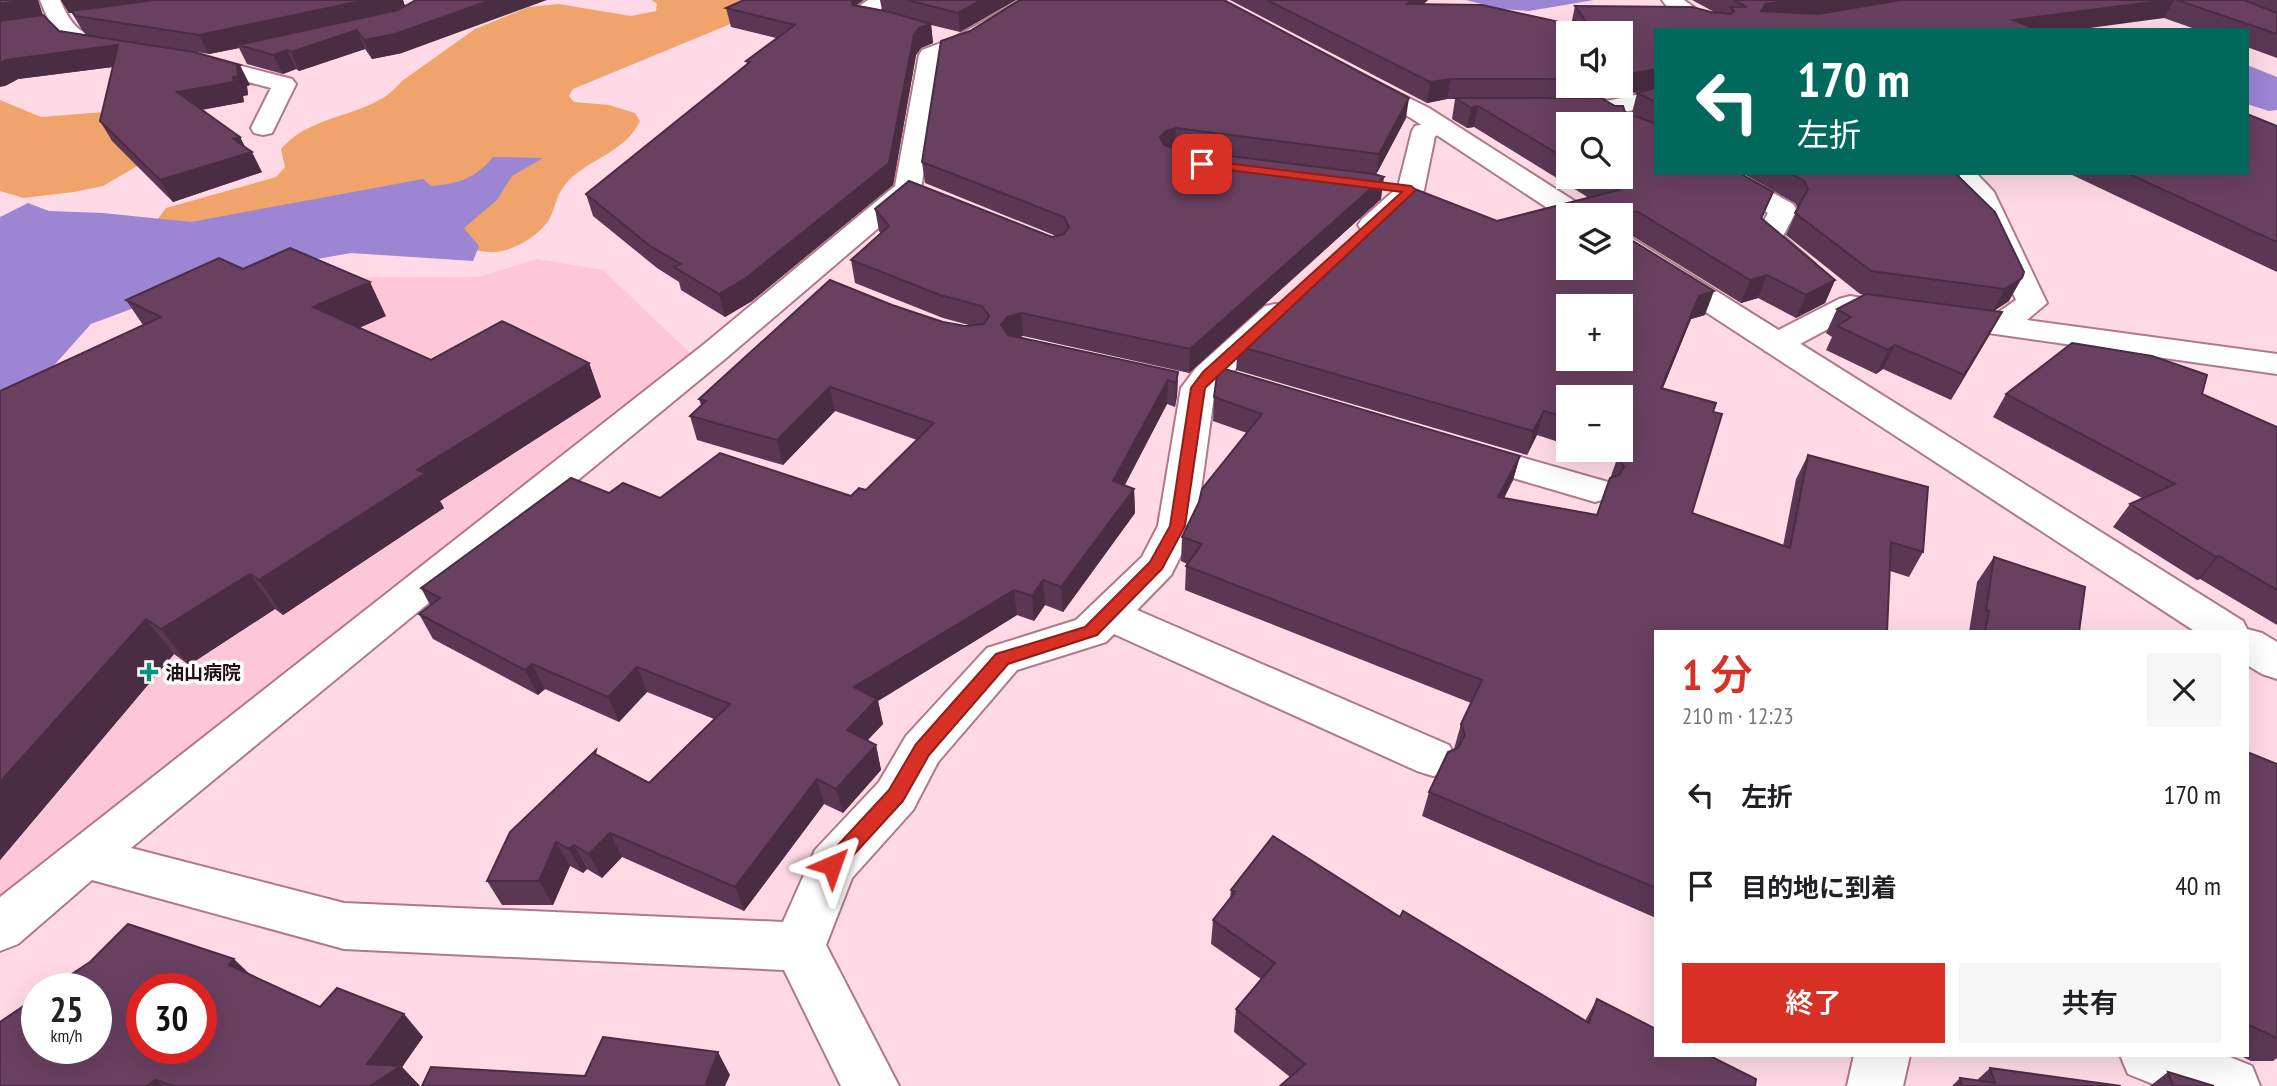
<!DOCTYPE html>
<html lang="ja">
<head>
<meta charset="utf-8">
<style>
  body { margin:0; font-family:"PT Sans Narrow","Noto Sans JP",sans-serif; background:#f6f6f6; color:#202124; height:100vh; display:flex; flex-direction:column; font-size:26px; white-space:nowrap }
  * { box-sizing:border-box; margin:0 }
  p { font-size:23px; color:#757577 }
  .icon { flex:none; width:38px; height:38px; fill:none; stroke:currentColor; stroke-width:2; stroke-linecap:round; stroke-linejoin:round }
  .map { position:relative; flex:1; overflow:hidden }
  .details { position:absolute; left:1654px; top:630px; width:595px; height:427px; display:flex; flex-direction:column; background:#fff; border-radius:0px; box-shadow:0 7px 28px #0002 }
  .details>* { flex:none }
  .guide { position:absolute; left:1654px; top:28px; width:595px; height:147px; border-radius:0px; box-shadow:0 7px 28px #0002; background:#00695c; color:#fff; overflow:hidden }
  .buttons { position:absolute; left:1556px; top:21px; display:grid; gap:14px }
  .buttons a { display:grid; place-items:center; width:77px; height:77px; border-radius:0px; background:#fff; box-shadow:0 7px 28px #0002; font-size:35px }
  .speed { position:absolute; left:21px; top:973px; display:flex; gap:14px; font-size:35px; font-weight:700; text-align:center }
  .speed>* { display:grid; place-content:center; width:91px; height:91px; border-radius:50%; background:#fff; box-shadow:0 7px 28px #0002; line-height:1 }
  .speed small { font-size:18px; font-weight:400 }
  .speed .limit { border:10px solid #d22; background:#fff; color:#111 }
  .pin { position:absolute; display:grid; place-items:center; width:60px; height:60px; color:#fff; margin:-30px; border-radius:14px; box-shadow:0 4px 10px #0006 }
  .me { position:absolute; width:77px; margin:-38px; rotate:43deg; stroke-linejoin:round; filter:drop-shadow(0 0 5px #0008) }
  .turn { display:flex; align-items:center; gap:24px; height:147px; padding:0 28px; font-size:32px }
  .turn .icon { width:91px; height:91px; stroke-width:2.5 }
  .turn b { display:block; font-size:49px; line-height:60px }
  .round { display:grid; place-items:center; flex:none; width:74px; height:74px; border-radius:0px; background:#f6f6f6 }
  .summary { display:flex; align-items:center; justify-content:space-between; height:119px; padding:0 28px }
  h1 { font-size:42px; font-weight:600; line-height:52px; color:#d93025 }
  .button { display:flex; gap:14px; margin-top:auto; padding:14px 28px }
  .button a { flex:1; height:80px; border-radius:0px; background:#d93025; color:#fff; font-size:28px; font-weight:600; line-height:80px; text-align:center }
  .button a+a { background:#f6f6f6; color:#202124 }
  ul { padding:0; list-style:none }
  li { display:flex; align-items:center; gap:21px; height:91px; padding:0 28px }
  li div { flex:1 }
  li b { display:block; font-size:26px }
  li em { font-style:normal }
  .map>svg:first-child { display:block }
  .built { fill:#fec7d9 }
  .forest { fill:#f0a46b }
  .water { fill:#9c85d3 }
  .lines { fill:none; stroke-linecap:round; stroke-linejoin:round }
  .street-casing { stroke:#af788b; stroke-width:4 }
  .secondary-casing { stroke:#af788b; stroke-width:4 }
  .street { fill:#fff; fill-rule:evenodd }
  .secondary { fill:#fff; fill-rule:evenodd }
  .wall { fill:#5b3753; fill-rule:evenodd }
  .shaded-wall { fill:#4a2d43 }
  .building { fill:#6a4060; stroke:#4a2d43; stroke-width:2; fill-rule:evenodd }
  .route { fill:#d93025; stroke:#8d1f18; stroke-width:2 }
  .poi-dot { fill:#07917b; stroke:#fff; stroke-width:2.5 }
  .labels { text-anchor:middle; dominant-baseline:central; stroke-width:7; stroke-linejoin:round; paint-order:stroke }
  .poi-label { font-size:19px; font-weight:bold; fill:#230e16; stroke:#fff; text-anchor:start }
</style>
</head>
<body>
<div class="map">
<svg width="2277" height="1086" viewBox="0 0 2277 1086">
  <rect width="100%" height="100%" fill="#ffdae6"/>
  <path class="built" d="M537,259l66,11 88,84 -691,558v-480l248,-154 230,-1z"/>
  <path class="forest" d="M652,0h121l-45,25 -155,64 -4,7 5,6 35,3 26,8 5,8c-14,30 -48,37 -70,58 -14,15 -12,21 -19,37 -10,20 -41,38 -63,36 -14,-1 -29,-6 -42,-10l4,-50 -184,25 -115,11 15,-20 110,-31 9,-10 -4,-18c32,-38 91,-30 121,-68l73,-52 54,-22 30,-3 72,12 25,-5 1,-7z
    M0,100l41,17 88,-7 10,55 -36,21 -29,6 -50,6 -24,-7z"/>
  <path class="water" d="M1466,0h128l-65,11 -29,-2z
    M2247,65l30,12v33l-8,1 -22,-7z
    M493,157l50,1 -31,18 -15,24 -33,28 15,18 -6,15 -122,-8 -134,24 -126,47 -76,85 -15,7v-199l28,-14 21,8 54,2 88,9 232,-43 8,7c27,-2 45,-8 62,-29z"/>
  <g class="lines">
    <g class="street-casing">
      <path id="street" d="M40,0h20c16,37 26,34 62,43l3,5 -3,5 -8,2c-43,-8 -58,-12 -74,-55z
        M868,0h26l-19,13 34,6 3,5 -3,5 -8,1 -45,-9 -4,-10z
        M1021,0h25l-76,48 -29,11 -20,130 -4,6 -192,164 -594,489 213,55 439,19 32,-72 64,-68 27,-46 81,-88 89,-28 66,-63 16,-31 23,-138 15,-20 69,-62 11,-2 11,2 4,7 -4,7 -72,69 -19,137 -25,49 -34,35 312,135 7,13 -7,13 -16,5 -16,-5 -303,-137 -8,8 -89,28 -79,92 -25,48 -61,68 -26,67 73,141h-58l-57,-116 -440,-21 -252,-69 -74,64 -18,7v-54l703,-552 192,-159 24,-131 3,-5 32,-12z
        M1662,0h22l41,30c-29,0 -46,-6 -63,-30z
        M195,54l97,25 4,5 -24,49 -9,2 -9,-2 -3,-5 20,-40 -84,-22 -3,-5 3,-5z
        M1656,91v14c-32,7 -67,17 -100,9l-3,-5 3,-5 45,-2z
        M1442,120l9,2 3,5 -3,5 -16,4 -11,54 -4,6c-16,15 -34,41 -58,35l-4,-6 4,-6 36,-32 14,-56 3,-5z
        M1704,173h33l56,31 4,6 -14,26 32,28 -5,6c-21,5 -44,-15 -56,-32l14,-25 -60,-34z
        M1947,173h29l18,19 53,111 -20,17 250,34v20l-345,-49 -5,-7 5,-7 11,-2 50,7 23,-16 -47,-104z
        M1850,296l44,7 4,7 -4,7 -11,2 -29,-4 -67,36 -11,3 -11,-3 -5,-7 5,-7 74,-38z
        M1468,442l140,40 5,8 -5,8 -13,4 -140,-41 -5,-8 5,-8z
        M1854,1055h56l-7,31h-56z
        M2120,1055h105l27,11 8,20h-102l-30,-12z"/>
    </g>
    <g class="secondary-casing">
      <path id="secondary" d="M1362,75l67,33 158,101 4,6h-23l-1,6 -156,-103 -57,-31 -4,-5 4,-5z
        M1620,235l10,2 613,384 4,8 15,4 15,9v37l-15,-5 -15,-9v-33h-51l-576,-376z"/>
    </g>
    <use href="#street" class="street"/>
    <use href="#secondary" class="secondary"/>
  </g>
  <path class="wall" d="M61,0h342l2,6 -3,47 -30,6 -7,-10 -66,22 -3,-2 -13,5 -36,-10 -8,-16 -30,6 -123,-19 -4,-5 -10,-17h-3z
    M880,0h136l-56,32 -29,-7 2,18 -12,5 -5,7 -23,130 -141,116 -27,16 -44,-27 -2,-8 -22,-14 -64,-52 -7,-22 161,-130 -1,-3 30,-23 -45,-11 -5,-19 130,-3 26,5z
    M1230,0h198l-5,4 148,21 4,-19 141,7 -24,-13h585v58l-30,-11v-17h-49l-34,-12 -508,12v143l106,46 73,61 -10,23 -29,15 -38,-20 -17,5 -110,-68 -6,-1v2l80,79 -14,4 -28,69 50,24 -21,101 91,33 13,-67 12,-24 115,97 -14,25 -19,-6 -234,61v286l-234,-102 7,-24 25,-43 7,-25 10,-21 -286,-113 1,-24 1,-2 -6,-3 1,-24 65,-104 -34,-12 1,-24 306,59 -7,24 -9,18 93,17 20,-56 -32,-9h35v-53h-52v48l-31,-10 -10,20 -291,-85 2,-24 259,-125 92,-23 -115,-71 -7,1 -15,-9 3,-20h-8l-20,4zM1568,33l52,53h-52zM1651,89l-14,4 -5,20 12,7 -19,-8 -22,-13zM1568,124l52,53h-52z
    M38,1l5,14 16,16 191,54 -3,1 1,9 -5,1 1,6 -42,8 38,27 5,10 17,25 -89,30 -61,-61 -12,-20 13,-54 -95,12 -13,7z
    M970,31l436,87 -30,56 5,25 -192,174 -166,-37 -3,1 158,35 -1,24 -2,11 -8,-3 -42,81 9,4 1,24 -72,99 -18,-7 -11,16 -17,-6 -139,86 5,23 -16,17 9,4 5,25 -38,43 -19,-9 -80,107 -122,-54 -20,21 -15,-9 -4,4 -13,-7 -17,39h-51l-15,-24 112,-125 50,27 65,-64 -67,-27 -28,30 -74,-33 -7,6 -105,-56 -14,-25 11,-9 -9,-17 188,-95 51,5 191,-2 15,-6 51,-50 -82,-29 -52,54 -86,-25 -7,-24 11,-11 -2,-6 193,-94 51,17 22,4 4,-1 -26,-7 -88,-35 -4,-23 30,-26 -2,-3 -4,-22 177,28 4,-1 -131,-53 -3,-21z
    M2277,126v146l-209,-99h179z
    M1742,173h219l-2,4 36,35 14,89 -15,10 8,1 -51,88 -68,-31 -7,5 -50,-24 6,-13 -6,-4 11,-24 27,-14 -4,-1 -74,-59 12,-27 -3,-5z
    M243,269l143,47 -27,12 72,32 158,3 12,34 -161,104 4,7 -161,107 -8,-6 -86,56 -15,-11 -174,206v-469l143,-66 -17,-25z
    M2006,394h196l75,33v198l-77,-46 -3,1 -84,-53 17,-23 12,-6 -149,-81z
    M1994,557l85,75h-110l8,-50z
    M2247,752l30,12v294l-4,3h-22l-12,-6h8z
    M1231,890l169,27 185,104 12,-22 59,30 -366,48 -56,-45 2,-23 25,-30 -50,-35 2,-24 17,-22z
    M250,974l70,33 84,7 19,23 -21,30 18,19h-420z
    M1990,1068l131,18h-169l8,-8 16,3z
    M2168,1072l46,14h-64z"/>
  <path class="shaded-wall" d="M25,0h13l5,17 -43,7v-20z
    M61,0h107l-99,13z
    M366,0h37l2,7 -15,8 -152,30 1,3 -30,6 -10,-19z
    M491,0h56l-145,53 -30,6 -8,-19z
    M849,0h15l-13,9z
    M981,0h35l-56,32 -2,-19z
    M1411,0h17l-24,23 3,-19z
    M1790,0h117l-147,22 1,-11 5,-7z
    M2167,0h7l-10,18 -89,12h-67l5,-10z
    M931,24l2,19 -12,5 -5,7 -23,130 -141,116 -27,16 -6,-23 200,-266z
    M357,30l8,19 -66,22 -8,-19z
    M118,45l10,20 -110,14 -13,7 -5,1v-24l6,-3z
    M287,50l9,19 -13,5 -10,-19z
    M240,65l10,20 -3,1 1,9 -5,1 1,6 -56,10 -11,-20z
    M1656,69v19l-55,11 3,-13h16v-10z
    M1451,79l-4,20 -20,4 3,-21z
    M1409,98l-3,20 -30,57 3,-21z
    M1478,106l-4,21 -7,1 4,-20z
    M1176,128l-1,21 -10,4 -5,-16 6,-6z
    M240,137l8,16 4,-1 10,20 -89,30 -13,-22 73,-41z
    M1384,177l-3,22 -192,174 1,-24z
    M1773,192l-9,22 -12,26 9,-22z
    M1767,275l-9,23 -17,5 9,-23z
    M2022,278l-13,23 -17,11 13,-23z
    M1835,280l-10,23 -29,15 10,-23z
    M370,282l16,34 -55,24 -18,-33z
    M1714,291l-9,24 -14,4 -38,93 8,-24 38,-92z
    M2002,312l-13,24 -38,64 13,-25z
    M1021,313l2,23 -14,4 -8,-15 6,-8z
    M1895,345l-12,24 -7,5 12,-24z
    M589,363l12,34 -161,104 4,7 -161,107 -24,-35 158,-110z
    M1178,372l-1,24 -2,11 1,-24z
    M1168,380l-1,24 -53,101 -1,-24z
    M830,387l5,24 -52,54 -6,-25z
    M1544,411l-7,24 -10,20 6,-24z
    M1520,456l-7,24 -21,42 6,-25z
    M1134,489l1,24 -72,99 -2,-25z
    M2219,556l-19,23 -3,1 19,-23z
    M250,574l25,35 -86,56 -28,-36z
    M1043,580l2,25 -11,16 -2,-25z
    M1014,590l3,25 -139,86 5,23 -30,31 -6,-25 7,-43z
    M146,619l28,35 -174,206v-78z
    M532,664l13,25 -7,6 -13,-25z
    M637,667l10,25 -28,30 -11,-25z
    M876,745l5,25 -38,43 -7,-24z
    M817,779l7,25 -80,107 -9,-24z
    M610,833l12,24 -20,21 -13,-24z
    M556,842l14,24 -17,39 -14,-24z
    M574,845l13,24 -4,4 -14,-24z
    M234,959l24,23 -29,-17z
    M404,1014l19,23 -21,30 18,19h-50l-3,-22z
    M718,1052l12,23 -5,11h-20z
    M155,1080l8,6h-16z"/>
  <path class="building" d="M0,0h25l-25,4z
    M155,0h211l-167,35 -123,-19 -5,-5z
    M416,0h75l-96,34 -31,6 -7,-10 -66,22 -4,-2 -14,5 -35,-10 160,-35z
    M744,0h107l2,5 37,7 41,12 -12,4 -5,7 -25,128 -143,115 -27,16 -45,-27 7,-3 -31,-18 -64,-52 164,-132 -4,-1 49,-36 -69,-17z
    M907,0h74l-23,13z
    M1020,0h204l185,98 -30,56 -203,-26 -10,3 -6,6 4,8 11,4 199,25 10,3 -194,172 -169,-36 -14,4 -6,8 7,10 170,37 -2,11 -8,-3 -55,101 21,8 -73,98 -18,-7 -11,16 -18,-6 -160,97 23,12 -30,31 29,15 -40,44 -19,-10 -82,108 -125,-54 -21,21 -15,-9 -5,4 -13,-7 -17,39h-52l23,-49 86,-82 -1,4 54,29 81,-79 -93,-37 -29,30 -76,-33 -7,6 -106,-56 21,-16 -19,-10 150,-110 38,15 14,-10 37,15 60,-45 131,43 8,-8 7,2 68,-67 -104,-36 -53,53 -87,-24 16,-15 -7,-2 131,-119 62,25 51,17 22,4 19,-2 5,-8 -7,-10 -42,-11 -89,-35 38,-34 -14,-17 34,-28 143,56 12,-3 5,-7 -5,-10 -142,-55 19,-121 29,-10z
    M1267,0h144l-4,4 75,1 109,24 -16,-23 117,1 19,5 20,2 3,-3 -4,-4h17l-13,-7h56l-24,4 -5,7 57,3 83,-14h266l-154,20 24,10h-381v39l-36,7v-43h-52v46h-117l-21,3z
    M2177,0h67l33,13v21z
    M43,15l16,16 135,21 46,13 -3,1 1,10 -5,1 1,5 -57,10 63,45 -7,2 19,13 -92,28 -60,-59 18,-76 -112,15 -6,3v-42z
    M1656,88v14l-19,-9z
    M1455,98h146l14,8h8l2,6 31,12v49h83l34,19 -12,26 74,62 -29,15 -39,-20 -17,5 -112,-68 -13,-1v25l89,55 -15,5 -38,92 55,15 -3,9 9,2 -30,99 98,35 18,-93 120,32 -5,65 -32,-10 -4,90h-231v256l-227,-96 19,-40 10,-4 7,-13 -4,-11 21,-44 -296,-114 16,-22 -20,-7 17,-35 3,-13 60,-75 -48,-17 4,-30 302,89 -22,41 99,18 13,-37 9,-3 5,-8 -6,-11 8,-21 -6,-1v-37h-52v21l-24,-7 -11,20 -295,-85 174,-158 85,33 122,-31 -23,-13h24v-53h-52v36l-90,-54 -7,2zM1568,215h52v53h-52zM1568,306h52v53h-52z
    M2247,114l30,12v116l-150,-69h120z
    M1790,173h165l40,39 29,60 -2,6 -17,11 -134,-18 -76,-58 13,-24 -4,-8z
    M290,248l80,34 -57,25 118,53 71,-39 87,42 -172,107 9,3 -167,107 -9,-6 -89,55 -15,-10 -146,163v-391l161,-74 -35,-17 93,-42 24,11z
    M1866,294l136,18 -38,63 -69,-30 -7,5 -51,-24 14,-9 -14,-8z
    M2072,343l80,13 55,19 -5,19 75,33v163l-58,-34 -3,1 -86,-53 45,-20 -169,-90z
    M1994,557l91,30 -6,45h-94l4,-21 -3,-1z
    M2247,752l30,12v274l-30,-14z
    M1273,836l127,81 3,-6 186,112 8,-24 59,30v26h52l48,24 -1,7h-475l25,-22 -69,-55 39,-46 -62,-43 22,-28 -4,-2z
    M128,924l106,35 -5,6 91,42 17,-19 67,26 -37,50 34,2 -31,20h-196l-19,-6 -8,6h-147v-64l37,-25v51h59v-59h-47l41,-27zM142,989h59v59h-59z
    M603,1037l115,15 -13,34h-283l9,-19 154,9z
    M1990,1068l131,18h-159l-2,-8 35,5z
    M2168,1072l46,14h-41z"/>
  <path class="route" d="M1202,160l209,26 5,4 -211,198 -20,138 -23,43 -65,66 -89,29 -79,91 -26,46 -64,70 -7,3 -7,-3 -3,-6 3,-6 64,-69 27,-46 80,-90 89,-27 65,-65 20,-36 21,-138 12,-16 199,-180 -204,-26 -2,-2z"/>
  <path class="poi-dot" d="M145.5 661.5h7v7h7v7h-7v7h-7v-7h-7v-7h7z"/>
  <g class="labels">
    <g class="poi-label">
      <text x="165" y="672">油山病院</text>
    </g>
  </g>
</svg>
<div class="buttons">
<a><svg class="icon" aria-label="sound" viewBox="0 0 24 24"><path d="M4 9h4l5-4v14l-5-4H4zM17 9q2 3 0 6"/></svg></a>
<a><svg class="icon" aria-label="search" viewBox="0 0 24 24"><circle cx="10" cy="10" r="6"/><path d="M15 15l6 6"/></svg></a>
<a><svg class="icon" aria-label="layers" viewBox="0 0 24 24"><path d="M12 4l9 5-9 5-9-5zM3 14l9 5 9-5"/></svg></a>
<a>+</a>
<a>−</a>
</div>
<div class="speed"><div>25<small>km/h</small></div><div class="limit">30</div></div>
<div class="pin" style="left:1202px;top:164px;background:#d93025"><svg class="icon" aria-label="arrive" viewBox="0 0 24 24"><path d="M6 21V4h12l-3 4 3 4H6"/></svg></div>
<svg class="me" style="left:832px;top:865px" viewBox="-20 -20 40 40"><path d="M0-17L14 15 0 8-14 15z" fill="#d93025" stroke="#fff" stroke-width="4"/></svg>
<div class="guide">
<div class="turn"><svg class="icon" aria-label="left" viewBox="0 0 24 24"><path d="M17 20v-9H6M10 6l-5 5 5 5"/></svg><div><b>170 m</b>左折</div></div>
</div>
<section class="details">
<div class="summary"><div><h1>1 分</h1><p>210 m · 12:23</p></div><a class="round"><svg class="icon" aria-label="close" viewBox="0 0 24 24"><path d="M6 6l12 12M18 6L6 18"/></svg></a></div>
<ul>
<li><svg class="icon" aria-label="left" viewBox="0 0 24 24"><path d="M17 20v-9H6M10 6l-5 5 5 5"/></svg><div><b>左折</b></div><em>170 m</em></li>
<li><svg class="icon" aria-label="arrive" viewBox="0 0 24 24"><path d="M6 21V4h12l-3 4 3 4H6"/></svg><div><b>目的地に到着</b></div><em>40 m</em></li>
</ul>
<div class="button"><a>終了</a><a>共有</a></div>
</section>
</div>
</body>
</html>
